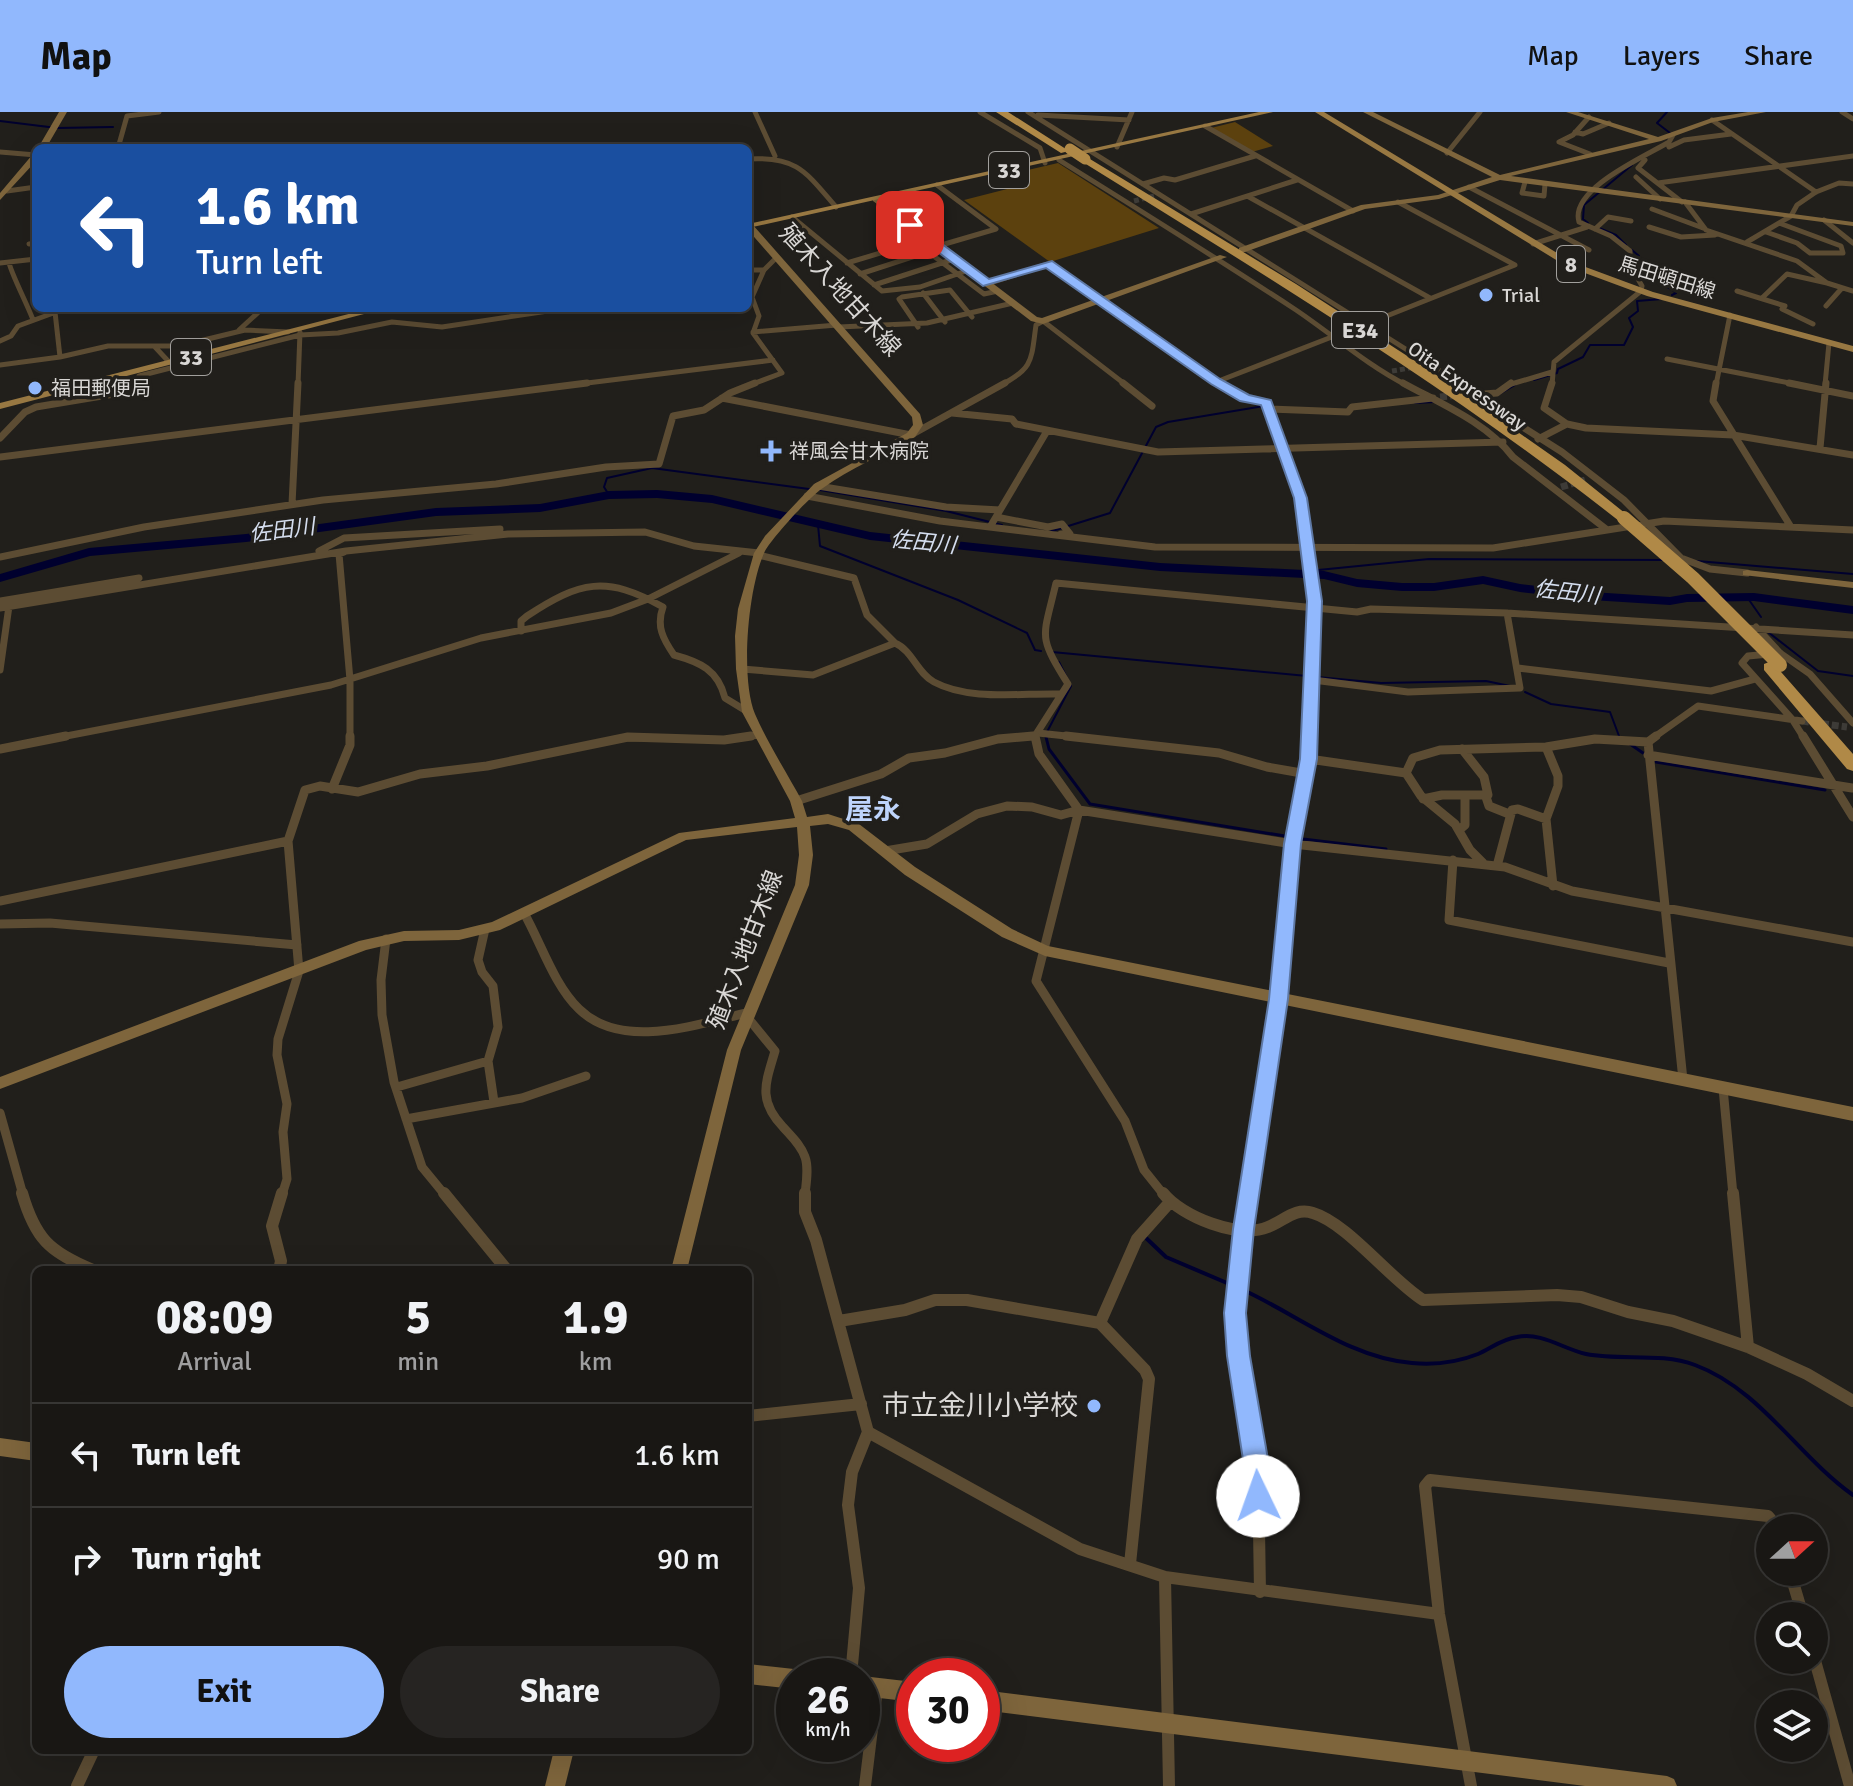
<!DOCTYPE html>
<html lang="en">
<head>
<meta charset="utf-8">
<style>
  body { margin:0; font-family:Signika,"Noto Sans JP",sans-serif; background:#262422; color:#f1f3f6; height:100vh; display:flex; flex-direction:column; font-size:30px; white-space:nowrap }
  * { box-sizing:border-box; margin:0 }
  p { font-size:26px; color:#9f9fa0 }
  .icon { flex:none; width:44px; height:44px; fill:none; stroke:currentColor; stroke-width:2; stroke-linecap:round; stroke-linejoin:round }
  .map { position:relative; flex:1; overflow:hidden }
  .panel { position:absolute; left:32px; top:1154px; width:720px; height:488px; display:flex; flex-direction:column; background:#191714; border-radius:12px; box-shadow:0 8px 32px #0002,0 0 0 2px #373634 }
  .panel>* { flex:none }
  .top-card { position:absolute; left:32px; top:32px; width:720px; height:168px; border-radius:12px; box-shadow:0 8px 32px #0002,0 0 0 2px #373634; background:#1a4fa0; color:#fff; overflow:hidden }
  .needle { width:52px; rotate:69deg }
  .tools { position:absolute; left:1756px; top:1402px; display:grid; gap:16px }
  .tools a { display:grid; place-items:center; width:72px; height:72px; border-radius:50%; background:#191714; box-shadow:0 8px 32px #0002,0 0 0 2px #373634; font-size:40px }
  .speed { position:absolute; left:776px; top:1546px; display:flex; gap:16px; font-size:40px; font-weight:700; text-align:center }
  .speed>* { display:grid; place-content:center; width:104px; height:104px; border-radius:50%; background:#191714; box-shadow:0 8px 32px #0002,0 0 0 2px #373634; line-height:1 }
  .speed small { font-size:20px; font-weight:400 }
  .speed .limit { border:12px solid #d22; background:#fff; color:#111 }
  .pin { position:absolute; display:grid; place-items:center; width:68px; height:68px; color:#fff; margin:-34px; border-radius:16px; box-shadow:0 4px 12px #0006 }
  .me { position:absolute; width:88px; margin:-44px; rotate:357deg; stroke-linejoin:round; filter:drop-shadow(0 0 6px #0008) }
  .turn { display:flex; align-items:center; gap:28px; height:168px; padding:0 32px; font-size:36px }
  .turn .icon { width:104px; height:104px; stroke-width:2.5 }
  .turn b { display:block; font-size:56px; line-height:68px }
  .eta { display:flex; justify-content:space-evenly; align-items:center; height:136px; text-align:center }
  .eta b { font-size:48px; font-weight:800; line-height:56px }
  .cta { display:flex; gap:16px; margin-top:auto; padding:16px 32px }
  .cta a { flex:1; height:92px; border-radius:48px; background:#91b8fd; color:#111; font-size:32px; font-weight:800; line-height:92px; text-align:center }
  .cta a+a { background:#262422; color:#f1f3f6 }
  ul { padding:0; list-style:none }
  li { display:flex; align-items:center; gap:24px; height:104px; padding:0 32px; border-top:2px solid #373634 }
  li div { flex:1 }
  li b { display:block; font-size:30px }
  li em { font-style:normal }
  header { display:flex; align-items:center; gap:48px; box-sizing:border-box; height:112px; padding:0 40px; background:#91b8fd; color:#111 }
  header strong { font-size:38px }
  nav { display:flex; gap:44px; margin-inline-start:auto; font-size:28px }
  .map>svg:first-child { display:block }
  .green { fill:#5c410e }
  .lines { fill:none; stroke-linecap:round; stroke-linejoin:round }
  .stream-far2 { stroke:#00002e; stroke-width:2 }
  .stream-far1 { stroke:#00002e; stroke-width:3 }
  .stream { stroke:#00002e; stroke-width:4 }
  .river { fill:#00002e; fill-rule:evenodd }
  .street-tunnel-far1 { stroke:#3d3b37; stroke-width:5; stroke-dasharray:5 3; stroke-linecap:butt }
  .street-tunnel { stroke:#3d3b37; stroke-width:7; stroke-dasharray:7 3; stroke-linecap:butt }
  .street-far3 { stroke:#5c4c33; stroke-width:5 }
  .street-far2 { stroke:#5c4c33; stroke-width:7 }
  .street-far1 { stroke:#5c4c33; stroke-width:9 }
  .street { stroke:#5c4c33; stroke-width:12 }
  .secondary { fill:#7e653c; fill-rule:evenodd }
  .primary { fill:#987842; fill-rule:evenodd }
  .highway { fill:#b08947; fill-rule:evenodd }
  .highway-bridge-far1 { stroke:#b08947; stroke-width:11 }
  .highway-bridge { stroke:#b08947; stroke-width:14 }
  .route { fill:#91b8fd; stroke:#5e78a4; stroke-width:2 }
  .poi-dot { fill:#91b8fd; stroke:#211f1b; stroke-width:3 }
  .labels { text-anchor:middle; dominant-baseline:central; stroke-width:7; stroke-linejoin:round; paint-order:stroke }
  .far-street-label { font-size:20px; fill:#d9d7d5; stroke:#211f1b }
  .far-poi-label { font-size:20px; fill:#d9d7d5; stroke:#211f1b; text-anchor:start }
  .shield { fill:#211f1b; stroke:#a2a09d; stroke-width:2 }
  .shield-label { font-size:22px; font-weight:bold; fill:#d9d7d5 }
  .far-water-label { font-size:22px; font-style:italic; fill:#d4ddee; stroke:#211f1b }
  .street-label { font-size:24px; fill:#d9d7d5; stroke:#211f1b }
  .quarter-label { font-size:28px; font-weight:bold; fill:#bed4fb; stroke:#211f1b }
  .near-poi-label { font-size:28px; fill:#d9d7d5; stroke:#211f1b; text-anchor:end }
</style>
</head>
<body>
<header>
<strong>Map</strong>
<nav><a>Map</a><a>Layers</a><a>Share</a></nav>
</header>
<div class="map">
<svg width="1853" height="1674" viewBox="0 0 1853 1674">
  <rect width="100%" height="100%" fill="#211f1b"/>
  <path class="green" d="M1235,10l38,24 -21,6 -41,-24z
    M1058,51l101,65 -109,34 -86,-62 47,-12 -13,-11z"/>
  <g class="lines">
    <path class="stream-far2" d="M1667,0l-10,11 13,10
      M0,9l57,7 56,-1
      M1588,111l-5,-4 1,-14 48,-40
      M1599,116l17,7 10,10
      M1632,138l7,6 -3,10c11,14 27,16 40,27l-4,2
      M1534,268l23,-7 1,-4 25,-12 7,-12h34l9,-18 -4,-9 9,-7 -1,-10 25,-2
      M1498,283l17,-10
      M1415,291l20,-1
      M820,378l126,21 56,14
      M609,383l-5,-8 3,-9 45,-10 157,21
      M818,413l2,21 138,54 69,33 8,17 6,1
      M1049,420l61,-19 46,-86 12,-5 96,-16
      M1697,449l156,13
      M1288,461l141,-14 237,1
      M1747,485l14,20
      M1768,520l50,39 35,5
      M1052,540l329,31 105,-2 24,5
      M1525,580l26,12 59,8 9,24
      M1047,620l24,-46 -12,-24"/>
    <path class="stream-far1" d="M1046,625l3,12 41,55 213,35 83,10
      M1630,632l13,9
      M1656,650l169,28"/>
    <path class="stream" d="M1146,1126l20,19 68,29
      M1241,1177c56,25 108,69 171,74 22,2 46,-1 66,-9 13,-6 24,-15 39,-17 25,-5 46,12 69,17 36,7 74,-2 109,11 65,24 103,91 158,130"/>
    <path class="river" d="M657,378l55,5 158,37 290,31 164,8 33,8 45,4h32l49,-7 37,8 71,8 79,5 17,-3 67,-1 99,13v8l-99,-13 -67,1 -17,3 -79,-5 -71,-8 -37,-8 -49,7h-32l-45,-4 -33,-8 -164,-8 -290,-31 -158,-37 -55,-5 -48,1 -69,13 -104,4 -190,26 -156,14 -90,26v-8l89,-26 157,-14 190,-26 104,-4 69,-13z"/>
    <path class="street-tunnel-far1" d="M1134,89l20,-5
      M1342,221l19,-7
      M1392,259l24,-4"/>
    <path class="street-tunnel" d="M1440,285l21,-2
      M1561,375l24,-7
      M1802,609l45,6"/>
    <path class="street-far3" d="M755,0l20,44
      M980,0l60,36 5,15
      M1028,0l435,273
      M1842,0l11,7
      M1038,3l91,5
      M1712,8l104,72
      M1205,14l148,85
      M1575,20l8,2 26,-11
      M1559,30l14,-7 16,-18
      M1559,30l31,12
      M677,33l1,3
      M1117,35l15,-35
      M1669,35l15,-7 47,-6
      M118,36l9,-32 32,-4
      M0,40l36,3
      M1447,41l33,-41
      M748,47c49,-3 58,13 88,48
      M1059,48c79,49 159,99 237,150 37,25 71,55 110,75
      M1645,48l-7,8 44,34
      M1636,65l24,22
      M1525,70l-3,11 22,3 1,-12
      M1658,71l195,-27
      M1143,72l21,-6 11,2 80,-24
      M937,73l59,44
      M1469,75l120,63
      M7,79l29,-4
      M1249,85l181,101
      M1685,90l21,28 91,31 30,22 26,8
      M1652,97l51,19
      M1191,102l106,-34
      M792,105l90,74 38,-4 49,-17
      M1824,108l29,23
      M1649,115l32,10 34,-2
      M1595,117l13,-12 23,4
      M1766,120l31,11 13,10h33l-2,-7 -62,-23
      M915,130l69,52 14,-3
      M1747,130l44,-26 6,-11 19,-13 23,-9 14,1
      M29,132l7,-1
      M1533,132l54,-17
      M938,134l58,-17
      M9,150c0,7 20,46 24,58
      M0,151l36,-4
      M847,151l80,-24
      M748,158h16
      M860,162l80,-26
      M987,172l61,-20 174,121
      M874,173l80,-26
      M1737,179l48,15 -3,3 31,15
      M923,181l22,29
      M1762,186l25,-24 40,9
      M1826,194l16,-18
      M55,200l5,45
      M1364,213l151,-60 -117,-63
      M839,215l88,-4 86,-20
      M918,215l-19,-28 3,-2 48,-7 22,27
      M239,218l24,-22
      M753,220l84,-7
      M0,229l11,-5 7,-10 49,-18
      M155,235l14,15
      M1667,247l133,26
      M0,253l60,-8 48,-11h71l66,-16 43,2
      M1216,270l126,-49
      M143,273l-4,-9 161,-41 38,-2 54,-11 50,5 126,-19
      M298,273l2,-53
      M571,273l202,-25
      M750,273l32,-12 -29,-40 6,-17 -7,-19 12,-27 12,-12
      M1001,273c33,-17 30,-25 35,-60l7,-4 83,64
      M1508,273l44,-13
      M1552,273l2,-23 87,-71 1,-5 -12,-21v-14l-19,-15 -32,-14c-10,-33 67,-66 90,-80l4,-7
      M1716,273l14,-70
      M1825,273l4,-42"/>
    <path class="street-far2" d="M1123,271l29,23
      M1218,271l27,15 21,5 34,95 15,103 -5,137
      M1403,271c38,21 83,39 110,74l93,72
      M1461,271l13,13 88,56 62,48 57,58 29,11 37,4
      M1552,271l-8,25 23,16 19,4 147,7 120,20
      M1716,271l-3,18 78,126
      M1789,271l64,13
      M1472,283l25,-2 14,-10
      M722,286l189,37 94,-52
      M1269,297l79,3 4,-5 81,-9
      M952,301l60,6 4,5 142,28 345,-10
      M0,326l25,-26 11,-5 108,-18 -2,-6
      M1538,327l29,-15
      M1820,336l6,-65
      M0,345l587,-74
      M818,374l128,21 54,3
      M807,384l133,25 215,26 338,1 171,-27 189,9
      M292,392l6,-121
      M996,405l52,10 14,-3 8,10h-9
      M990,415l57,-96
      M319,439l25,-13 156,-9
      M344,440l-5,2 11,126v58
      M758,443l96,23 13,37 28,28
      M0,445l144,-30 179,-27 173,-16 110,-17 53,-3 14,-48 31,-6 26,-17 25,-10
      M0,489l139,-23
      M0,496l346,-57 162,-17 137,-2 49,14 65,7
      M1756,515l24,26 30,21 43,49
      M521,519v-10l6,-5c53,-35 79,-41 136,-9 -7,19 0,32 11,48 26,7 44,15 51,43l23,14
      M1780,541l-32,3 -6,7 50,56 12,19
      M1518,556l193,23 44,-12
      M742,557l71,6 82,-32c18,8 22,30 39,39 35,19 87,11 125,12
      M0,558l9,-64
      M1313,568l95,12 112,-4 -13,-75
      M1038,621l47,5
      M56,626l275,-53 150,-47 130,-25 37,-14 91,-46
      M622,626h43
      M737,626l22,-3
      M1008,626l27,-2 33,-52c-31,-50 -25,-45 -12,-101l301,29 14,-3 136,4 346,22
      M1653,626l45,-32 104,15"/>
    <path class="street-far1" d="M1035,624l4,18 40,56 -43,171 89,140 19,49 20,25
      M1066,624l153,17 48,14 40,7
      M1803,624l50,81
      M1648,630l35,338
      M1546,635l12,29v10l-12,33 7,67
      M0,637l66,-13
      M1648,643l204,33
      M1309,647l97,14
      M1406,661l7,-15 27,-8 106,-3 49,-8 53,3 8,-6
      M1406,661l15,23 34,28 15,26 13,13
      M332,677l18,-44v-9
      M1486,685l3,9 20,8
      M1423,687l19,-4h46l-4,-18 -22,-28
      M796,689l85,-27 28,-16 36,-5 53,-14 35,-3
      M1459,718l6,-5v-28
      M885,739l42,-7 50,-30 30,-8 25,1 29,8 18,-5 214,34 212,23 67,24 281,51
      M1453,748l-4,60 220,43
      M1497,754l15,-56 6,-1 28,10
      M0,789l288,-60
      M524,801c17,30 30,72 55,96 44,43 121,14 172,3
      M0,812l50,-1 247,22
      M485,817l-7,31 4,12 11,14 5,41 -10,34 6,41
      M386,827l-5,41 1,35 12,67 28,85 23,28
      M748,906l27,33c-9,31 -18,49 8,76 8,9 18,18 22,30 4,11 1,27 0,38
      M397,975l91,-26
      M1723,976l10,107
      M0,1001l23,82
      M406,1007l116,-21 64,-22
      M282,1083l5,-16 -4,-47 4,-28 -10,-49 1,-16 21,-68 -11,-130 17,-51 15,-4 38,6 62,-18 67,-8 141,-29 96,3 27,-4
      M1248,1083l30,-196 15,-155 16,-85 1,-23"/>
    <path class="street" d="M22,1081c13,45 27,59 71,77
      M444,1081l63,77
      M805,1081v19l11,28 52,192 -16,40 -4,33 11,83 -8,88
      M1163,1081c19,24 75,46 105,34 16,-6 27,-20 45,-14 34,10 77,66 110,87l134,-5 24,2 47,15 45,9 75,26 59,27 46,27
      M1248,1081l-13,120 3,43 20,109 2,127
      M1733,1081l15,154
      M279,1158l2,-9 -9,-35 10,-33
      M839,1209l66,-11 30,-10h32l133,23 45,47 4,9 -19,185
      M1100,1211l37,-84 33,-37
      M748,1304l113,-12
      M868,1320l212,117 85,28 274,37
      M1790,1460l13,44
      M1165,1465l4,209
      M1814,1545l36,129
      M77,1674l17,-36
      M865,1674l12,-98
      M1471,1674l-32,-172 -14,-128 5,-6 338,36 10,12"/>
    <path class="secondary" d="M59,0h8l-21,36h-8z
      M1363,0h10l127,63 149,-36 -83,-27h12l80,25 54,-19 36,-6h18l-53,10 -52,19 -150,35 342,46v4l-353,-46 -61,19 -74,10 -120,43h-6v-4l122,-43 77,-10 54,-18z
      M33,42h3v7l-36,39v-7z
      M873,85h6l158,120 5,1 178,-63 7,2 -184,67 -12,-3 -158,-120z
      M748,112h4l168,190 3,11 -8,12c-29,16 -66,32 -92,51 -14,9 -50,49 -58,63 -17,35 -25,127 -10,163 13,30 32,59 47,87l5,16 21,-3 31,10 56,43 97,62 36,17 805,161v14l-808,-165 -43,-19 -97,-62 -56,-45 -21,-6 -18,2 3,29 -4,30 -68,165 -54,220h-16l56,-220 68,-165 4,-30 -2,-28 -111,13 -186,90 -41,10 -55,1 -38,9 -366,139v-12l359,-136 45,-10 55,-1 33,-8 187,-89 116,-15 -5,-17 -48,-89 -6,-43 -1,-33 3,-27 16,-56 11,-17 49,-52 93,-51 6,-8 -1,-8 -164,-187z
      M1747,458l106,12v6l-110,-13v-4z
      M0,1326l36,5v18l-36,-5z
      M748,1552l46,5 7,3 2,4h-9v13l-46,-5z
      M862,1564l52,6v20l-52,-6z
      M982,1578l685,86 7,3 3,7h-92l-603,-76z
      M554,1638h20l-9,36h-20z"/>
    <path class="primary" d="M1259,0h14l-525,116v-4z
      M1315,0h9l248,150 81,30 200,54v6l-206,-56 -81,-30z
      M372,196h15l-387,101v-6z"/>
    <path class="highway" d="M996,0h12l61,39 -8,2z
      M1085,44l211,128 136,88 133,93 66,53 -7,4 -5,-1c-170,-134 -354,-246 -538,-360l-1,-2z
      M1769,550l5,2 79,90v17l-6,-2 -83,-99v-6z"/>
    <path class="highway-bridge-far1" d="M1070,37l15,10"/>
    <path class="highway-bridge" d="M1624,406l69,60 87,87"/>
  </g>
  <path class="route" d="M906,111h8l75,56 63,-18 168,118 29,16 22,5 36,98 15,103 -5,158 -16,85 -13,155 -34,230 -8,84 4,43 19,109 1,31 -3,9 -9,3 -8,-3 -23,-149 -3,-43 9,-84 36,-230 15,-155 16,-85 7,-158 -13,-103 -33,-93 -21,-4 -29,-17 -165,-116 -63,18 -77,-58z"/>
  <g class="poi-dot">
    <circle cx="1486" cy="183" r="8"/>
    <circle cx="35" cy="276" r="8"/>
    <path d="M767 327h8v8h8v8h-8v8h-8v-8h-8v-8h8z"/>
    <circle cx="1094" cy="1294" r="8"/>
  </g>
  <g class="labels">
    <g class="far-street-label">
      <text transform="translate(1667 166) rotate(17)">馬田頓田線</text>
      <text transform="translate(1467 274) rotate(35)">Oita Expressway</text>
    </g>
    <g class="far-poi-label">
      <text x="1502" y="183">Trial</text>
      <text x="51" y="276">福田郵便局</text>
      <text x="789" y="339">祥風会甘木病院</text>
    </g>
    <g class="shield">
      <rect x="989" y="40" width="40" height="36" rx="6"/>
      <rect x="1557" y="134" width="28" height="36" rx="6"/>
      <rect x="1332" y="200" width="56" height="36" rx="6"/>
      <rect x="171" y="227" width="40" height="36" rx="6"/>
    </g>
    <g class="shield-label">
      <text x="1009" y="58">33</text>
      <text x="1571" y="152">8</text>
      <text x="1360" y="218">E34</text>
      <text x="191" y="245">33</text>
    </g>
    <g class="far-water-label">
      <text transform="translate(282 418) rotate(-7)">佐田川</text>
      <text transform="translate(923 430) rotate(6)">佐田川</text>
      <text transform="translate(1567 480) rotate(7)">佐田川</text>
    </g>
    <g class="street-label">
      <text transform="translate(840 178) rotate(48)">殖木入地甘木線</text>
      <text transform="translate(745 838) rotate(-69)">殖木入地甘木線</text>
    </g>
    <g class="quarter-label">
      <text x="873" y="698">屋永</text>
    </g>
    <g class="near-poi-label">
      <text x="1078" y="1294">市立金川小学校</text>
    </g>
  </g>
</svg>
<div class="tools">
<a><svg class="needle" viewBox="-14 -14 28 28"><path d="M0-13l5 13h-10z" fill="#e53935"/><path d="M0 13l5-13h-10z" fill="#9f9fa0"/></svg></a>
<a><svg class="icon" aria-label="search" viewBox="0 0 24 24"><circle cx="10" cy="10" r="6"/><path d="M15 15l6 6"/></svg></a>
<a><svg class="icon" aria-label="layers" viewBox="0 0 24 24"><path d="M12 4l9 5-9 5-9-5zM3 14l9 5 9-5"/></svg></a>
</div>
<div class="speed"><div>26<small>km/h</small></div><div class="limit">30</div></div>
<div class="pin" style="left:910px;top:113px;background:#d93025"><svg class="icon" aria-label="arrive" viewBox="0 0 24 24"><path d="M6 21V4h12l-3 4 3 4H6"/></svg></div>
<svg class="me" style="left:1258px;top:1384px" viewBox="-20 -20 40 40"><circle r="19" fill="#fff"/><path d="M0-13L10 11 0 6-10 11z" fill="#91b8fd"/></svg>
<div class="top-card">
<div class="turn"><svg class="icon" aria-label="left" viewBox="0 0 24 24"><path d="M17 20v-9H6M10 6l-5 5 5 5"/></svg><div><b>1.6 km</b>Turn left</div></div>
</div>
<section class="panel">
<div class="eta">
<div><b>08:09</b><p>Arrival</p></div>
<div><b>5</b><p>min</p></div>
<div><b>1.9</b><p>km</p></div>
</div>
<ul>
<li><svg class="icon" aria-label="left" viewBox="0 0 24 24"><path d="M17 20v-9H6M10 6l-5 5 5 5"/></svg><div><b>Turn left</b></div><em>1.6 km</em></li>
<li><svg class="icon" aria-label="right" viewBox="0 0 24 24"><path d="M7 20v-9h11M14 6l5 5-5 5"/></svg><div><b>Turn right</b></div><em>90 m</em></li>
</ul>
<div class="cta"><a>Exit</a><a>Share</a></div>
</section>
</div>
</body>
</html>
